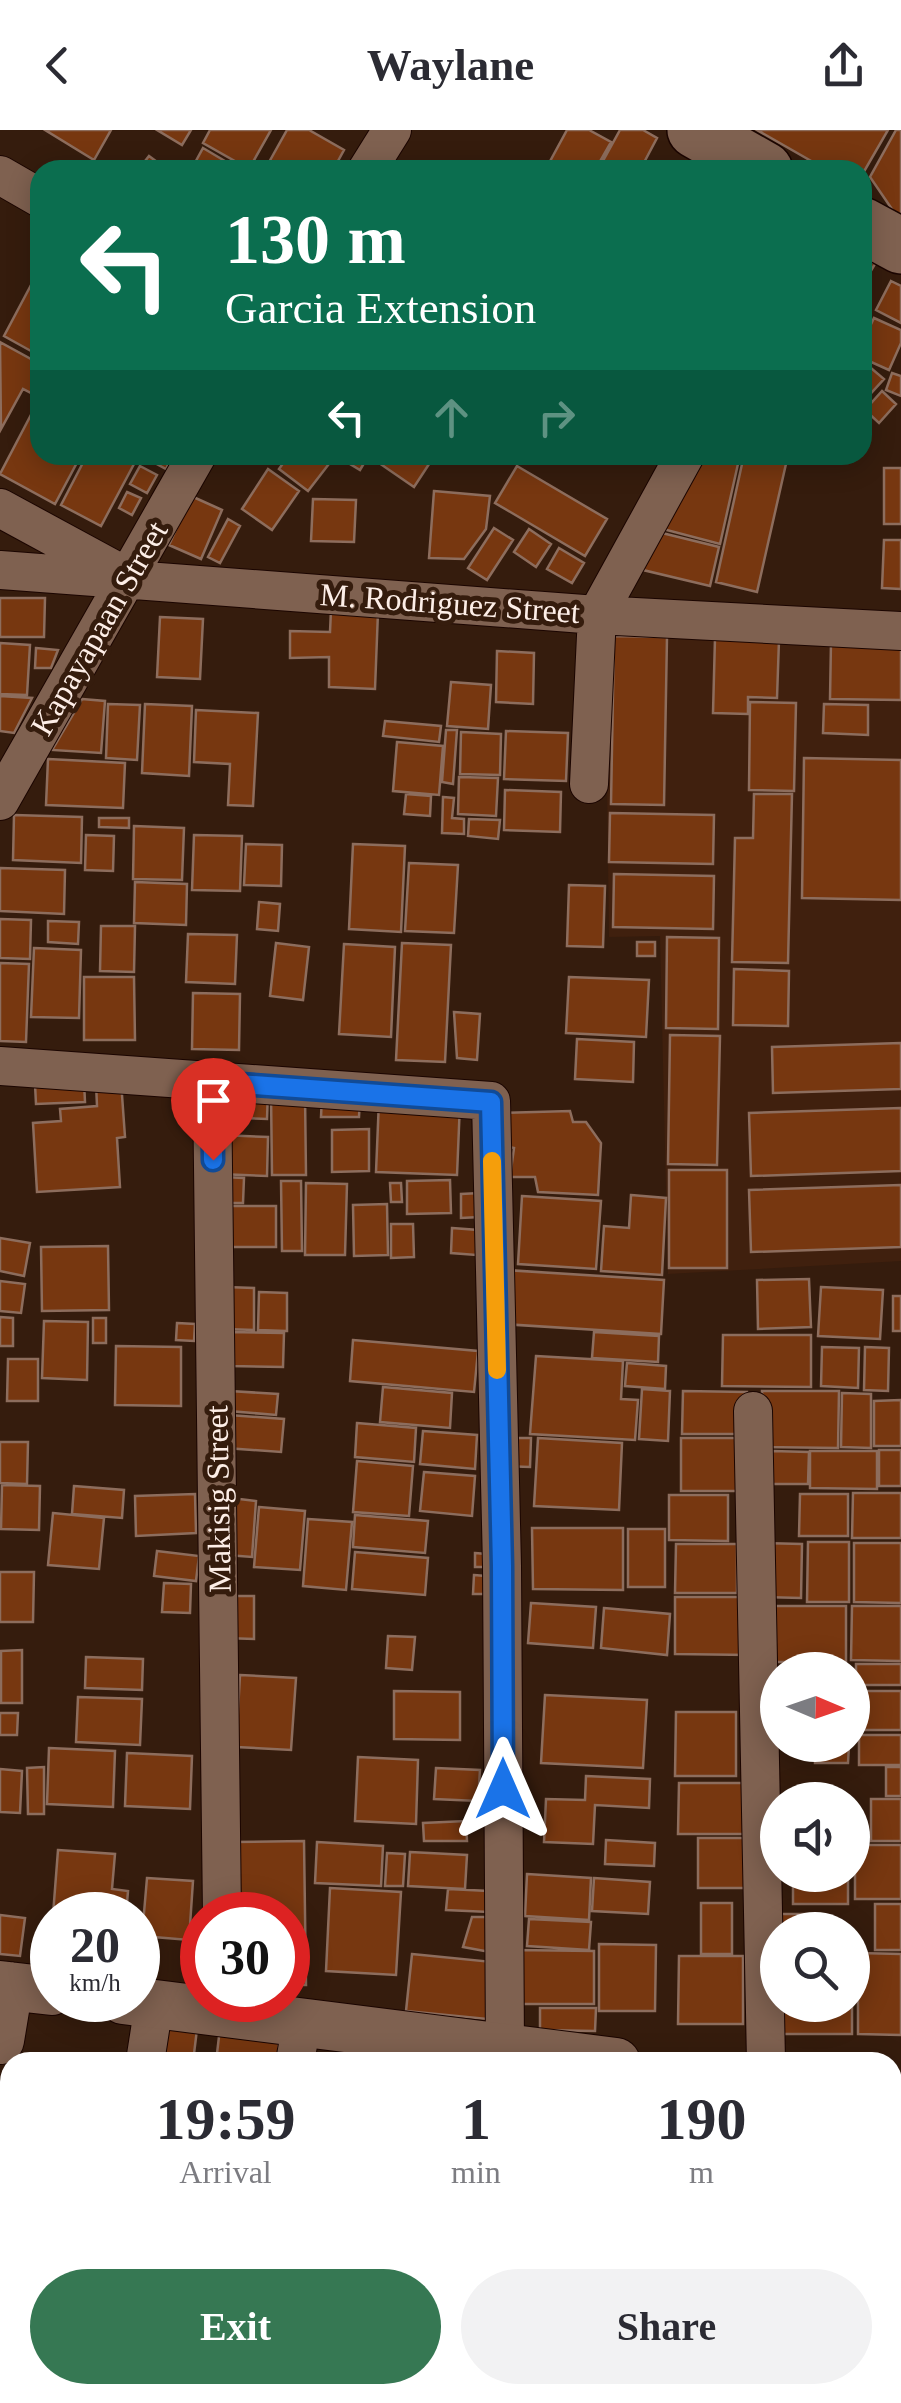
<!DOCTYPE html>
<html lang="en">
<head>
<meta charset="utf-8">
<style>
  body { margin:0; font-family:"Times New Roman",serif; background:#f2f2f3; color:#2b2b33; height:100vh; display:flex; flex-direction:column; font-size:38px; white-space:nowrap }
  * { box-sizing:border-box; margin:0 }
  p { font-size:32px; color:#7c7c81 }
  .icon { flex:none; width:55px; height:55px; fill:none; stroke:currentColor; stroke-width:2; stroke-linecap:round; stroke-linejoin:round }
  .map { position:relative; flex:1; overflow:hidden }
  .details { position:absolute; left:0px; top:1922px; width:902px; height:352px; display:flex; flex-direction:column; background:#fff; border-radius:30px 30px 0 0; box-shadow:0 5px 25px #0003 }
  .details>* { flex:none }
  .banner { position:absolute; left:30px; top:30px; width:842px; height:305px; border-radius:30px; box-shadow:0 5px 25px #0003; background:#0b6e4f; color:#fff; overflow:hidden }
  .needle { width:65px; rotate:92deg }
  .fabs { position:absolute; left:760px; top:1522px; display:grid; gap:20px }
  .fabs a { display:grid; place-items:center; width:110px; height:110px; border-radius:50%; background:#fff; box-shadow:0 5px 25px #0003; font-size:50px }
  .speed { position:absolute; left:30px; top:1762px; display:flex; gap:20px; font-size:50px; font-weight:700; text-align:center }
  .speed>* { display:grid; place-content:center; width:130px; height:130px; border-radius:50%; background:#fff; box-shadow:0 5px 25px #0003; line-height:1 }
  .speed small { font-size:25px; font-weight:400 }
  .speed .limit { border:15px solid #d22; background:#fff; color:#111 }
  .pin { position:absolute; display:grid; place-items:center; width:85px; height:85px; color:#fff; margin:-102px -42px; border-radius:50% 50% 50% 0; rotate:-45deg; box-shadow:0 0 10px #0007 }
  .pin .icon { rotate:45deg }
  .me { position:absolute; width:110px; margin:-55px; rotate:0deg; stroke-linejoin:round; filter:drop-shadow(0 0 8px #0008) }
  .turn { display:flex; align-items:center; gap:35px; height:210px; padding:0 30px; font-size:45px }
  .turn .icon { width:130px; height:130px; stroke-width:2.5 }
  .turn b { display:block; font-size:70px; line-height:85px }
  .lanes { display:flex; align-items:center; height:95px; padding:0 30px; background:#0003; justify-content:center; gap:50px; direction:ltr }
  .lanes .off { opacity:.35 }
  .eta { display:flex; justify-content:space-evenly; align-items:center; height:170px; text-align:center }
  .eta b { font-size:60px; font-weight:700; line-height:70px }
  .cta { display:flex; gap:20px; margin-top:auto; padding:20px 30px }
  .cta a { flex:1; height:115px; border-radius:60px; background:#367853; color:#fff; font-size:40px; font-weight:700; line-height:115px; text-align:center }
  .cta a+a { background:#f2f2f3; color:#2b2b33 }
  header { display:flex; justify-content:space-between; align-items:center; height:130px; padding:0 30px; background:#fff; font-size:45px; font-weight:700 }
  .map>svg:first-child { display:block }
  .built { fill:#40200e }
  .building { fill:#773710; stroke:#8d6d5d; stroke-width:2.5 }
  .lines { fill:none; stroke-linecap:round; stroke-linejoin:round }
  .minor-casing { stroke:#1b0500; stroke-width:40 }
  .tertiary-casing { stroke:#1b0500; stroke-width:50 }
  .secondary-casing { stroke:#1b0500; stroke-width:58 }
  .minor { stroke:#7f6150; stroke-width:38 }
  .tertiary { stroke:#7f6150; stroke-width:48 }
  .secondary { stroke:#7f6150; stroke-width:55 }
  .route-casing { stroke:#114b97; stroke-width:25 }
  .route { stroke:#1a73e8; stroke-width:18 }
  .slow { stroke:#f59e0b; stroke-width:18 }
  .labels { text-anchor:middle; dominant-baseline:central; stroke-width:10; stroke-linejoin:round; paint-order:stroke }
  .street-label { font-size:32px; fill:#fdeee7; stroke:#351c0d }
</style>
</head>
<body>
<header><svg class="icon" aria-label="back" viewBox="0 0 24 24"><path d="M15 5l-7 7 7 7"/></svg>Waylane<svg class="icon" aria-label="share" viewBox="0 0 24 24"><path d="M12 15V3M7 8l5-5 5 5M5 13v7h14v-7"/></svg></header>
<div class="map">
<svg width="901" height="2273" viewBox="0 0 901 2273">
  <rect width="100%" height="100%" fill="#351c0d"/>
  <path class="built" d="M605,489l296,18v624l-233,13 -8,-338 -51,1z"/>
  <path class="building" d="M45,0h66l-17,30z
    M157,0h34l-9,15z
    M210,0h61l-22,39 -46,-26z
    M287,0h22l35,20 -11,20h-54l-11,-6z
    M567,0h22l22,12 -16,28h-38l-9,-5z
    M620,0h23l14,8 -17,32h-42z
    M757,0h131l-26,45v-5h-35z
    M896,0h5v82l-3,6 -28,-41z
    M203,18l37,22h-49z
    M149,26l19,14h-30z
    M862,127l13,7 -13,22z
    M39,140h1v86l-36,-20z
    M891,151l10,5v37l-25,-13z
    M874,188l27,12v13l-12,27 -27,-12v-15z
    M0,212l40,22v16l-7,14 -10,-5 -22,40z
    M865,233l19,16 -22,24v-37z
    M892,243l9,3v20l-15,-6z
    M882,261l14,13 -17,19 -14,-13z
    M33,281l7,4v40h41l-26,49 -55,-30z
    M87,325h31l16,9 -33,62 -40,-21z
    M140,325h33l-7,14z
    M289,325h37l6,5 -24,31 -29,-22z
    M335,325h34l-9,15z
    M384,325h51l-21,32 -35,-24z
    M697,325h43l-20,89 -61,-16z
    M744,325h44l-31,137 -41,-10z
    M140,336l17,9 -10,18 -17,-9z
    M517,336l90,53 -22,37 -90,-53z
    M884,338h17v56h-17z
    M268,339l31,22 -27,39 -30,-21z
    M434,361l56,5 -4,33 -22,30 -35,-1z
    M127,362l14,6 -9,17 -13,-7z
    M191,366l31,14 -21,49 -32,-14z
    M313,369l43,1 -2,42 -43,-1z
    M228,389l12,7 -20,37 -12,-6z
    M494,398l19,12 -26,40 -19,-12z
    M529,399l22,15 -15,23 -22,-15z
    M658,402l61,15 -9,39 -67,-16z
    M884,410h17v49l-19,-1z
    M559,418l25,15 -12,20 -25,-14z
    M0,468h45l-1,39h-44z
    M331,480l47,2 -3,77 -46,-2v-30l-39,1v-27l40,1z
    M160,487l43,2 -3,60 -43,-2z
    M614,506l53,1 -3,168 -53,-1z
    M715,508l64,2 -2,58 -29,-1v17l-35,-1z
    M831,512l70,1v57l-71,-1z
    M0,513l30,2 -3,50 -27,-1z
    M36,518l22,2 -7,18h-16z
    M497,521l37,2 -1,51 -37,-2z
    M451,552l40,3 -3,44 -41,-3z
    M0,566l32,2 -18,35 -14,-2z
    M82,569l23,2 -4,52 -49,-3z
    M750,572l46,1 -2,88 -45,-1z
    M108,574l32,1 -3,55 -31,-2z
    M145,574l47,2 -3,70 -47,-3z
    M824,574l44,1v30l-45,-2z
    M196,580l62,3 -5,93 -25,-1 2,-41 -36,-2z
    M385,591l56,5 -2,16 -56,-6z
    M446,600h11l-4,54 -11,-2z
    M506,601l62,2 -2,48 -62,-2z
    M461,602l40,2 -1,41 -40,-1z
    M397,612l46,4 -4,49 -46,-4z
    M804,628l97,2v140l-99,-2z
    M48,629l77,4 -2,45 -77,-3z
    M459,647l39,1 -2,38 -38,-2z
    M505,660l56,2 -1,40 -56,-2z
    M406,664l25,2 -1,20 -26,-2z
    M754,664h38l-4,169 -56,-1 3,-124h18z
    M443,667l11,1 -2,20 12,1v15l-22,-1z
    M610,683l104,2 -1,49 -104,-2z
    M14,685l68,2 -1,46 -68,-3z
    M99,688h30v10l-30,-1z
    M469,689l31,1 -2,19 -30,-3z
    M134,696l50,2 -2,52 -49,-1z
    M86,705l28,1 -1,35 -28,-1z
    M194,705l48,1 -2,55 -48,-1z
    M246,714l36,1 -1,41 -37,-1z
    M353,714l52,2 -4,86 -52,-3z
    M409,733l49,2 -4,68 -49,-2z
    M0,738l65,2 -1,44 -64,-3z
    M614,744l100,2 -1,53 -100,-2z
    M135,752l52,2 -1,41 -52,-2z
    M569,755l36,1 -2,61 -36,-1z
    M259,772l21,2 -2,27 -21,-2z
    M0,789l31,1 -1,39 -30,-1z
    M48,791l31,1 -1,22 -30,-2z
    M101,796h34l-1,46 -34,-1z
    M188,804l49,1 -2,49 -49,-2z
    M667,807l52,1 -1,91 -52,-1z
    M637,812h18v14h-18z
    M276,813l33,4 -6,53 -33,-4z
    M402,813l49,2 -6,117 -49,-2z
    M344,814l51,3 -4,90 -52,-3z
    M34,818l47,2 -2,68 -48,-1z
    M0,833l29,1 -3,78 -26,-1z
    M734,839l55,2 -1,55 -55,-1z
    M84,847h50l1,63h-51z
    M569,847l80,3 -3,57 -80,-4z
    M193,863l47,1 -1,56 -47,-1z
    M454,882l26,2 -3,46 -20,-2z
    M670,905l50,1 -3,129 -49,-1z
    M577,909l57,3 -1,40 -58,-3z
    M901,913v46l-128,4 -1,-46z
    M84,951l1,21 -49,2 -1,-20z
    M121,951l4,56 -8,1 3,49 -83,5 -4,-69 28,-2 -1,-12 37,-3 -1,-23z
    M241,959l-1,26 -27,-1z
    M246,960l22,1 -1,28 -22,-1z
    M271,964h34l1,81h-34z
    M322,966l38,1 -1,20h-38z
    M379,970l81,3 -3,72 -81,-3z
    M901,978v63l-150,5 -2,-63z
    M570,981l3,11h13l15,21 -3,52 -60,-3 -3,-15h-25l4,-29 -15,-3v-32z
    M369,999v42l-37,1v-42z
    M220,1005l48,2 -1,39 -49,-2z
    M669,1040h58v98h-58z
    M223,1047l21,1 -1,25h-20z
    M450,1050l1,33 -44,1v-33z
    M281,1051h20l1,70h-20z
    M306,1053l41,1 -2,71h-40z
    M390,1053h11l1,19h-11z
    M901,1055v62l-150,5 -2,-62z
    M480,1063v24l-19,1v-24z
    M631,1065l35,3 -4,77 -61,-4 3,-45 25,2z
    M522,1066l79,5 -5,68 -78,-5z
    M387,1074l1,51 -34,1 -1,-51z
    M223,1076h53v41h-53z
    M391,1094h22l1,33 -23,1z
    M452,1098l26,2 -2,25 -25,-2z
    M0,1108l30,5 -6,33 -24,-5z
    M108,1116l1,64 -67,1 -1,-64z
    M506,1140l158,10 -3,54 -159,-10z
    M809,1149l2,48 -53,2 -1,-49z
    M0,1151l25,3 -4,29 -21,-2z
    M226,1157l28,1v42l-29,-1z
    M821,1157l62,3 -3,49 -62,-3z
    M259,1162l28,1v38l-29,-1z
    M893,1166h8v35h-8z
    M0,1187l13,1v28h-13z
    M93,1188h13v25h-13z
    M44,1191l44,1 -1,58 -45,-2z
    M177,1193l18,1 -1,17 -18,-1z
    M230,1202l54,1 -1,34 -53,-1z
    M594,1202l65,4 -1,26 -66,-4z
    M723,1205h88v52l-89,-1z
    M353,1210l125,11 -4,41 -124,-11z
    M116,1216l65,1v59l-66,-1z
    M822,1217l37,1 -1,40 -37,-2z
    M865,1217l24,1 -1,43 -24,-1z
    M536,1226l87,5 -2,38 17,1 -3,40 -105,-6z
    M8,1229h30v42h-31z
    M627,1233l39,3 -1,23 -40,-3z
    M383,1257l69,6 -2,35 -70,-6z
    M642,1259l28,2 -2,50 -29,-2z
    M230,1261l48,3 -2,21 -47,-4z
    M683,1261l64,1 -1,42h-64z
    M762,1261h77l-1,57 -76,-1z
    M842,1263l29,1v54l-30,-1z
    M901,1270v46h-27v-45z
    M229,1285l55,4 -3,33 -55,-4z
    M357,1293l59,5 -2,34 -59,-5z
    M423,1301l54,4 -2,34 -55,-5z
    M503,1308h28l-1,29 -28,-1z
    M538,1308l84,5 -3,67 -85,-4z
    M681,1308h66v53h-66z
    M0,1312h28l-1,42 -27,-1z
    M879,1320h22v36h-22z
    M772,1321l37,1 -1,32h-36z
    M810,1321h67v38l-67,-1z
    M357,1331l56,5 -4,50 -56,-4z
    M424,1342l51,4 -3,40 -52,-5z
    M2,1355l38,1 -1,44 -38,-1z
    M74,1356l50,4 -2,28 -50,-4z
    M853,1363h48v45h-49z
    M195,1364l1,39 -60,3 -1,-40z
    M800,1364h48v42h-49z
    M669,1365h59v46l-59,-1z
    M231,1368l25,3 -4,56 -25,-2z
    M259,1377l46,4 -5,59 -46,-3z
    M53,1383l51,5 -5,51 -51,-4z
    M355,1385l73,6 -3,32 -72,-6z
    M308,1389l44,3 -6,68 -43,-4z
    M532,1398h91v62l-90,-1z
    M628,1399h37v58h-37z
    M808,1412h41v60h-42z
    M762,1413l40,1 -1,54 -41,-1z
    M854,1413h47v60l-47,-1z
    M676,1414h61v49h-62z
    M157,1421l42,5 -3,25 -42,-5z
    M355,1422l73,6 -3,37 -73,-6z
    M475,1423l11,1 -1,13h-10z
    M0,1442h34l-1,50h-33z
    M474,1445l11,1 -1,18h-11z
    M164,1453l27,1 -1,29 -28,-1z
    M226,1466h28v43l-29,-1z
    M675,1467h74v58l-74,-1z
    M531,1473l65,4 -3,41 -65,-5z
    M769,1476h77v56h-77z
    M852,1476h49v55l-50,-1z
    M604,1478l66,6 -3,41 -66,-7z
    M388,1506l27,1 -3,33 -26,-2z
    M22,1520v53h-21v-52z
    M86,1527l57,2 -1,31 -57,-2z
    M856,1534h45v21h-45z
    M815,1537h34v3h-34z
    M240,1545l56,3 -5,72 -55,-3z
    M394,1561l66,1v48l-66,-1z
    M857,1561h44v39h-44z
    M545,1565l102,5 -4,68 -102,-5z
    M78,1567l64,2 -2,46 -64,-3z
    M676,1582h60v64h-61z
    M0,1583h18l-1,22h-17z
    M859,1605h42v30h-42z
    M815,1615h34l-1,18h-33z
    M49,1618l66,3 -2,56 -66,-3z
    M127,1623l65,3 -2,53 -65,-3z
    M358,1627l60,3 -2,64 -61,-3z
    M44,1637v47h-16l-1,-46z
    M886,1637h15v29h-15z
    M436,1638l44,2 -2,31 -44,-2z
    M0,1639l22,2 -2,42 -20,-1z
    M586,1646l64,3 -1,29 -54,-3 -2,39 -49,-2 2,-43 39,1z
    M679,1653h66v51h-67z
    M871,1669h30v42h-30z
    M466,1691l1,20h-43l-1,-18z
    M698,1708h51v50h-51z
    M606,1710l49,3 -1,23 -49,-2z
    M304,1711l2,144h-18v-70h-55l-1,-73z
    M317,1712l66,4 -2,40 -66,-3z
    M855,1715h46v54h-46z
    M58,1720l57,4 -3,35 16,2 -2,24h-73z
    M410,1722l57,3 -2,34 -57,-3z
    M387,1723l18,1 -2,32h-18z
    M527,1744l64,4 -2,42 -64,-4z
    M793,1745h55v29h-55z
    M147,1748l46,3 -4,59 -47,-4z
    M594,1748l56,4 -2,32 -56,-3z
    M330,1758l71,4 -5,83 -70,-4z
    M448,1759l41,2v21l-43,-2z
    M701,1773h31v51h-31z
    M875,1774h26v46h-26z
    M774,1784h46v15l17,1h-59z
    M0,1785l25,3 -5,38 -20,-2z
    M472,1787h20l-2,35 -27,-5z
    M529,1789l62,3 -2,28 -62,-4z
    M599,1814l57,1 -1,66h-56z
    M514,1820l80,1v53h-80z
    M858,1823l43,1v81l-43,-1z
    M412,1824l81,8 -6,57 -81,-8z
    M679,1826h64v68h-65z
    M778,1875h74v29h-81z
    M540,1878h56l-1,23 -55,-1z
    M157,1886l41,5 -5,41h-41z
    M220,1898l60,7 -3,27h-61z
    M363,1913l75,19h-78z
    M297,1925l60,7h-61z
    M7,1947h3v61l-10,-1z
    M892,1978l9,1v83l-9,-2z
    M0,2013l10,1v85l-10,-1z
    M892,2066l9,1v45l-9,-1z
    M0,2100l10,1v53l-10,-1z
    M892,2117l9,1v48l-9,-1z
    M0,2158l10,1v51l-10,-1z
    M892,2169l9,1v48l-9,-1z
    M0,2212l10,2v51h11l-1,8h-20z
    M892,2225l9,1v46l-18,-3v-4h9z
    M25,2265h65l-1,8h-65z
    M107,2265h55l-1,8h-55z
    M169,2265h61l-1,8 -61,-2z
    M245,2265h55l-1,8h-55z
    M399,2265l56,8h-58z
    M471,2265h54l-1,8 -54,-4z
    M587,2265h21l-1,8h-21z
    M612,2265h61l-1,8h-61z
    M756,2265h39l-1,8h-39z"/>
  <g class="lines">
    <g class="minor-casing">
      <path id="minor" d="M367,40l25,-40
        M0,45l40,23
        M0,378l118,64
        M0,440l597,45 304,16
        M589,654l8,-169 88,-160
        M0,671l197,-346
        M0,936l491,35 11,465 3,482
        M212,953l10,832
        M753,1281l13,651
        M145,1932l9,-58
        M295,1932l7,-40
        M94,2273l1,-8
        M237,2273l2,-8
        M394,2273l2,-8
        M548,2273l1,-8
        M690,2273l2,-8
        M831,2273l1,-8"/>
    </g>
    <g class="tertiary-casing">
      <path id="tertiary" d="M0,1855l52,6
        M123,1870l493,62
        M0,1910l9,-54
        M892,1969l9,1"/>
    </g>
    <g class="secondary-casing">
      <path id="secondary" d="M695,0l70,40
        M862,95l39,21"/>
    </g>
    <use href="#minor" class="minor"/>
    <use href="#tertiary" class="tertiary"/>
    <use href="#secondary" class="secondary"/>
  </g>
  <g class="lines">
    <g class="route-casing">
      <path id="route" d="M213,1030l-1,-78 279,20 11,464 1,223"/>
    </g>
    <use href="#route" class="route"/>
    <path class="slow" d="M492,1031l5,209"/>
  </g>
  <g class="labels">
    <g class="street-label">
      <text transform="translate(450 473) rotate(4)">M. Rodriguez Street</text>
      <text transform="translate(99 498) rotate(-60)">Kapayapaan Street</text>
      <text transform="translate(218 1369) rotate(-91)">Makisig Street</text>
    </g>
  </g>
</svg>
<div class="fabs">
<a><svg class="needle" viewBox="-14 -14 28 28"><path d="M0-13l5 13h-10z" fill="#e53935"/><path d="M0 13l5-13h-10z" fill="#7c7c81"/></svg></a>
<a><svg class="icon" aria-label="sound" viewBox="0 0 24 24"><path d="M4 9h4l5-4v14l-5-4H4zM17 9q2 3 0 6"/></svg></a>
<a><svg class="icon" aria-label="search" viewBox="0 0 24 24"><circle cx="10" cy="10" r="6"/><path d="M15 15l6 6"/></svg></a>
</div>
<div class="speed"><div>20<small>km/h</small></div><div class="limit">30</div></div>
<div class="pin" style="left:213px;top:1030px;background:#d93025"><svg class="icon" aria-label="arrive" viewBox="0 0 24 24"><path d="M6 21V4h12l-3 4 3 4H6"/></svg></div>
<svg class="me" style="left:503px;top:1659px" viewBox="-20 -20 40 40"><path d="M0-17L14 15 0 8-14 15z" fill="#1a73e8" stroke="#fff" stroke-width="4"/></svg>
<div class="banner">
<div class="turn"><svg class="icon" aria-label="left" viewBox="0 0 24 24"><path d="M17 20v-9H6M10 6l-5 5 5 5"/></svg><div><b>130 m</b>Garcia Extension</div></div>
<div class="lanes"><svg class="icon" aria-label="left" viewBox="0 0 24 24"><path d="M17 20v-9H6M10 6l-5 5 5 5"/></svg><svg class="icon off" aria-label="ahead" viewBox="0 0 24 24"><path d="M12 20V5M6 11l6-6 6 6"/></svg><svg class="icon off" aria-label="right" viewBox="0 0 24 24"><path d="M7 20v-9h11M14 6l5 5-5 5"/></svg></div>
</div>
<section class="details">
<div class="eta">
<div><b>19:59</b><p>Arrival</p></div>
<div><b>1</b><p>min</p></div>
<div><b>190</b><p>m</p></div>
</div>
<div class="cta"><a>Exit</a><a>Share</a></div>
</section>
</div>
</body>
</html>
